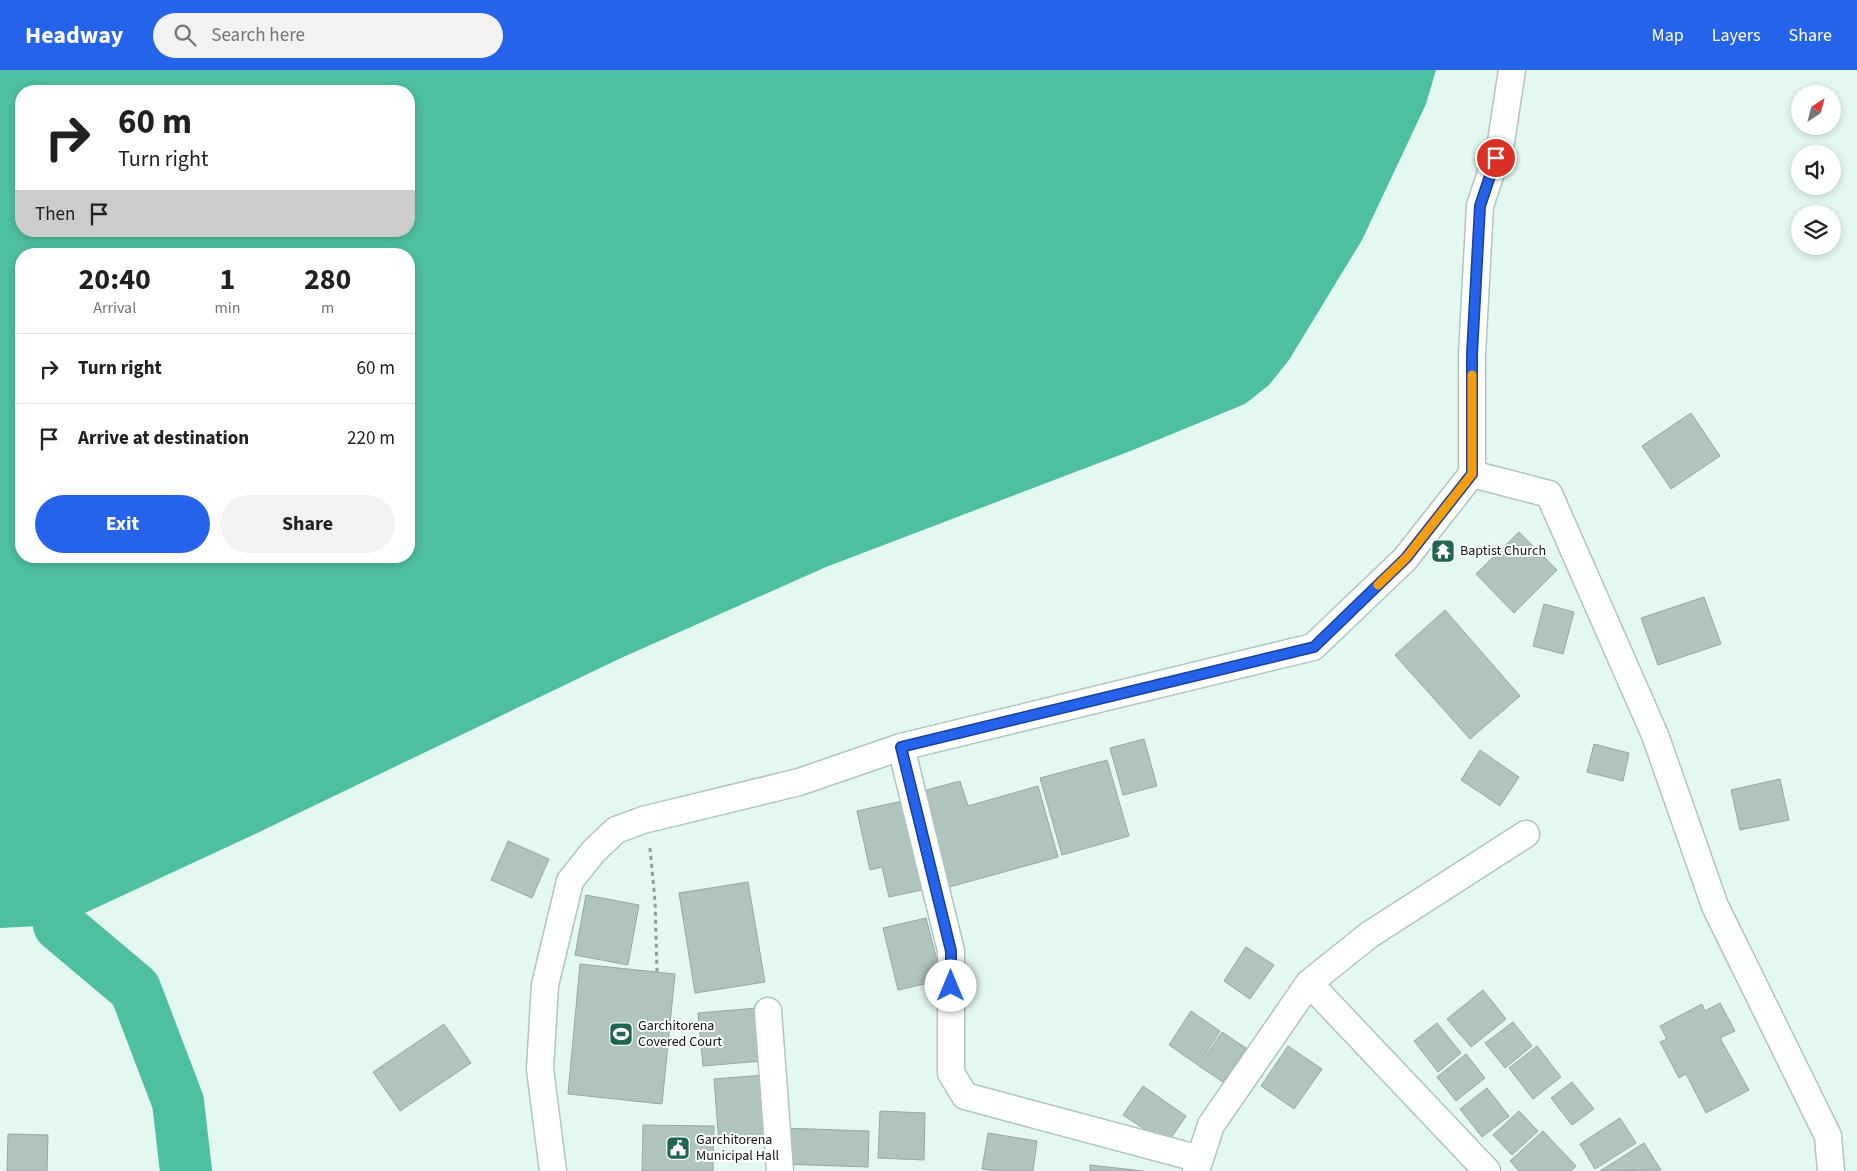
<!DOCTYPE html>
<html lang="en">
<head>
<meta charset="utf-8">
<style>
  body { margin:0; font-family:"Source Sans 3",sans-serif; background:#f2f2f2; color:#202124; height:100vh; display:flex; flex-direction:column; font-size:19px; white-space:nowrap }
  * { box-sizing:border-box; margin:0 }
  p { font-size:16px; color:#757577 }
  .icon { flex:none; width:28px; height:28px; fill:none; stroke:currentColor; stroke-width:2; stroke-linecap:round; stroke-linejoin:round }
  .map { position:relative; flex:1; overflow:hidden }
  .panel { position:absolute; left:15px; top:178px; width:400px; height:315px; display:flex; flex-direction:column; background:#fff; border-radius:20px; box-shadow:0 2px 8px #0003 }
  .panel>* { flex:none }
  .hud { position:absolute; left:15px; top:15px; width:400px; height:152px; border-radius:20px; box-shadow:0 2px 8px #0003; background:#fff; color:#202124; overflow:hidden }
  .needle { width:32px; rotate:36deg }
  .controls { position:absolute; left:1791px; top:15px; display:grid; gap:10px }
  .controls a { display:grid; place-items:center; width:50px; height:50px; border-radius:50%; background:#fff; box-shadow:0 2px 8px #0003; font-size:25px }
  .pin { position:absolute; display:grid; place-items:center; width:42px; height:42px; color:#fff; margin:-21px; border:2px solid #fff; border-radius:50%; box-shadow:0 1px 5px #0007 }
  .me { position:absolute; width:55px; margin:-28px; rotate:0deg; stroke-linejoin:round; filter:drop-shadow(0 0 4px #0008) }
  .turn { display:flex; align-items:center; gap:18px; height:105px; padding:0 20px; font-size:22px }
  .turn .icon { width:65px; height:65px; stroke-width:2.5 }
  .turn b { display:block; font-size:35px; line-height:42px }
  .then { display:flex; align-items:center; height:48px; padding:0 20px; background:#0003; gap:10px; font-size:19px }
  .eta { display:flex; justify-content:space-evenly; align-items:center; height:85px; text-align:center }
  .eta b { font-size:30px; font-weight:700; line-height:35px }
  .button { display:flex; gap:10px; margin-top:auto; padding:10px 20px }
  .button a { flex:1; height:58px; border-radius:30px; background:#2563eb; color:#fff; font-size:20px; font-weight:700; line-height:58px; text-align:center }
  .button a+a { background:#f2f2f2; color:#202124 }
  ul { padding:0; list-style:none }
  li { display:flex; align-items:center; gap:15px; height:70px; padding:0 20px; border-top:1px solid #e0e0e0 }
  li div { flex:1 }
  li b { display:block; font-size:19px }
  li em { font-style:normal }
  header { display:flex; align-items:center; gap:30px; box-sizing:border-box; height:70px; padding:0 25px; background:#2563eb; color:#fff }
  header strong { font-size:24px }
  nav { display:flex; gap:28px; margin-inline-start:auto; font-size:18px }
  .search { width:350px; height:45px; background:#f2f2f2; display:flex; align-items:center; gap:12px; box-sizing:border-box; padding:0 18px; border-radius:28px; color:#757577; font-size:19px }
  .map>svg:first-child { display:block }
  .water { fill:#4ebfa1; fill-rule:evenodd }
  .lines { fill:none; stroke-linecap:round; stroke-linejoin:round }
  .river { stroke:#4ebfa1; stroke-width:52 }
  .building { fill:#aec4bc; stroke:#93a9a1 }
  .street-casing { stroke:#afc5bd; stroke-width:29 }
  .path { stroke:#8d9d97; stroke-width:3; stroke-dasharray:4 4; stroke-linecap:butt }
  .street { stroke:#fff; stroke-width:26 }
  .route-casing { stroke:#184099; stroke-width:12 }
  .route { stroke:#2563eb; stroke-width:9 }
  .slow { stroke:#f59e0b; stroke-width:9 }
  .labels { text-anchor:middle; dominant-baseline:central; stroke-width:4; stroke-linejoin:round; paint-order:stroke }
  .poi-label { font-size:14px; fill:#0f1715; stroke:#fff; text-anchor:start }
</style>
</head>
<body>
<header>
<strong>Headway</strong>
<div class="search"><svg class="icon" aria-label="search" viewBox="0 0 24 24"><circle cx="10" cy="10" r="6"/><path d="M15 15l6 6"/></svg>Search here</div>
<nav><a>Map</a><a>Layers</a><a>Share</a></nav>
</header>
<div class="map">
<svg width="1857" height="1101" viewBox="0 0 1857 1101">
  <rect width="100%" height="100%" fill="#e2f8f0"/>
  <path class="water" d="M0,0h1436l-10,34 -64,136 -73,120 -20,25 -24,19 -112,46 -307,117 -205,91 -368,177 -194,90 -59,3zM21,21h388v140h-388zM21,184h388v302h-388z"/>
  <g class="lines">
    <path class="river" d="M59,855l76,64 43,113 8,69"/>
  </g>
  <path class="building" d="M1691,343l29,43 -49,33 -29,-43z
    M1519,462l38,38 -43,43 -38,-39z
    M1704,527l17,47 -63,21 -17,-47z
    M1544,534l30,8 -11,42 -30,-8z
    M1445,540l75,86 -50,43 -75,-84z
    M1144,669l13,47 -34,9 -13,-47z
    M1594,674l35,9 -6,28 -36,-9z
    M1480,680l39,27 -19,29 -39,-26z
    M1107,690l22,76 -67,19 -22,-77z
    M1780,709l9,41 -49,10 -9,-40z
    M960,711l8,25 70,-20 20,71 -116,32 -27,-96z
    M902,731l20,89 -33,7 -7,-30 -12,3 -13,-59z
    M508,771l41,18 -17,39 -41,-18z
    M748,812l17,100 -70,11 -16,-100z
    M586,825l53,10 -11,60 -53,-10z
    M926,848l16,62 -44,10 -15,-62z
    M1246,877l28,18 -24,34 -26,-18z
    M580,894l95,10 -13,130 -94,-10z
    M1483,920l23,29 -35,28 -24,-28z
    M1720,933l15,28 -15,7 29,52 -43,23 -20,-39 -7,4 -19,-36 7,-3 -7,-13 42,-22 3,7z
    M757,938l5,53 -59,5 -5,-53z
    M1191,941l29,20 -22,34 -29,-20z
    M1513,952l19,24 -27,22 -20,-25z
    M1437,953l24,30 -23,19 -24,-31z
    M444,954l27,39 -71,48 -27,-39z
    M1222,962l24,16 -23,34 -24,-16z
    M1288,976l34,23 -28,40 -33,-23z
    M1537,976l24,31 -28,22 -24,-31z
    M1466,984l19,24 -29,23 -19,-24z
    M765,1005l4,66 -50,3 -5,-65z
    M1572,1012l22,27 -22,16 -21,-27z
    M1143,1016l43,30 -19,28 -44,-29z
    M1487,1018l22,28 -27,21 -22,-28z
    M880,1041l45,2 -1,47 -46,-2z
    M1519,1041l19,20 -26,24 -19,-20z
    M1620,1048l16,25 -41,26 -15,-25z
    M643,1055l71,1 -1,45h-71z
    M782,1058l87,3 -1,36 -87,-3z
    M1543,1061l33,35 -5,5h-52l-9,-10z
    M988,1063l49,8 -4,30h-37l-14,-2z
    M8,1064l40,1 -1,36h-40z
    M1644,1073l17,27 -61,1z
    M1090,1095l53,6h-53z"/>
  <g class="lines">
    <g class="street-casing">
      <path id="street" d="M1472,404v-120l8,-148 21,-64 11,-72
        M901,677l50,204v122l14,23 235,63
        M1309,913l60,-48 157,-101
        M768,941l12,160
        M553,1101l-13,-102 5,-84 25,-104 23,-29 23,-22 27,-10 156,-38 102,-35 412,-100 92,-88 67,-85 77,20 106,241 60,171 113,230 3,35
        M1196,1101l15,-46 98,-142 178,188"/>
    </g>
    <path class="path" d="M650,778l5,53 2,71"/>
    <use href="#street" class="street"/>
  </g>
  <g class="lines">
    <g class="route-casing">
      <path id="route" d="M951,916v-35l-50,-204 413,-100 92,-89 66,-84v-120l8,-148 16,-48"/>
    </g>
    <use href="#route" class="route"/>
    <path class="slow" d="M1378,515l28,-27 66,-84v-99"/>
  </g>
  <defs>
    <g id="temple-square" transform="scale(1.25)"><rect x="-9" y="-9" width="18" height="18" rx="4" fill="#226453" stroke="#fff"/><path d="M0-6L5-2H3V0L6.5 2.5H4V6H1.5V3h-3V6H-4V2.5H-6.5L-3 0V-2H-5Z" fill="#fff"/></g>
    <g id="stadium-square" transform="scale(1.25)"><rect x="-9" y="-9" width="18" height="18" rx="4" fill="#226453" stroke="#fff"/><path d="M0-5a6.5 5 0 1 0 0 10a6.5 5 0 1 0 0-10ZM-3.5-1.8h7v3.6h-7Z" fill="#fff"/></g>
    <g id="civic-square" transform="scale(1.25)"><rect x="-9" y="-9" width="18" height="18" rx="4" fill="#226453" stroke="#fff"/><path d="M-.6-6.5H3V-4.5H.6V-3L4-1V1h2V6H-6V1h2V-1L-.6-3ZM-1.2 2.5V6h2.4V2.5Z" fill="#fff"/></g>
  </defs>
  <g fill-rule="evenodd">
    <use href="#temple-square" x="1443" y="481"/>
    <use href="#stadium-square" x="621" y="964"/>
    <use href="#civic-square" x="678" y="1078"/>
  </g>
  <g class="labels">
    <g class="poi-label">
      <text x="1460" y="481">Baptist Church</text>
      <text x="638" y="956">Garchitorena<tspan x="638" dy="16">Covered Court</tspan></text>
      <text x="696" y="1070">Garchitorena<tspan x="696" dy="16">Municipal Hall</tspan></text>
    </g>
  </g>
</svg>
<div class="controls">
<a><svg class="needle" viewBox="-14 -14 28 28"><path d="M0-13l5 13h-10z" fill="#e53935"/><path d="M0 13l5-13h-10z" fill="#757577"/></svg></a>
<a><svg class="icon" aria-label="sound" viewBox="0 0 24 24"><path d="M4 9h4l5-4v14l-5-4H4zM17 9q2 3 0 6"/></svg></a>
<a><svg class="icon" aria-label="layers" viewBox="0 0 24 24"><path d="M12 4l9 5-9 5-9-5zM3 14l9 5 9-5"/></svg></a>
</div>
<div class="pin" style="left:1496px;top:88px;background:#d93025"><svg class="icon" aria-label="arrive" viewBox="0 0 24 24"><path d="M6 21V4h12l-3 4 3 4H6"/></svg></div>
<svg class="me" style="left:951px;top:916px" viewBox="-20 -20 40 40"><circle r="19" fill="#fff"/><path d="M0-13L10 11 0 6-10 11z" fill="#2563eb"/></svg>
<div class="hud">
<div class="turn"><svg class="icon" aria-label="right" viewBox="0 0 24 24"><path d="M7 20v-9h11M14 6l5 5-5 5"/></svg><div><b>60 m</b>Turn right</div></div>
<div class="then">Then<svg class="icon" aria-label="arrive" viewBox="0 0 24 24"><path d="M6 21V4h12l-3 4 3 4H6"/></svg></div>
</div>
<section class="panel">
<div class="eta">
<div><b>20:40</b><p>Arrival</p></div>
<div><b>1</b><p>min</p></div>
<div><b>280</b><p>m</p></div>
</div>
<ul>
<li><svg class="icon" aria-label="right" viewBox="0 0 24 24"><path d="M7 20v-9h11M14 6l5 5-5 5"/></svg><div><b>Turn right</b></div><em>60 m</em></li>
<li><svg class="icon" aria-label="arrive" viewBox="0 0 24 24"><path d="M6 21V4h12l-3 4 3 4H6"/></svg><div><b>Arrive at destination</b></div><em>220 m</em></li>
</ul>
<div class="button"><a>Exit</a><a>Share</a></div>
</section>
</div>
</body>
</html>
